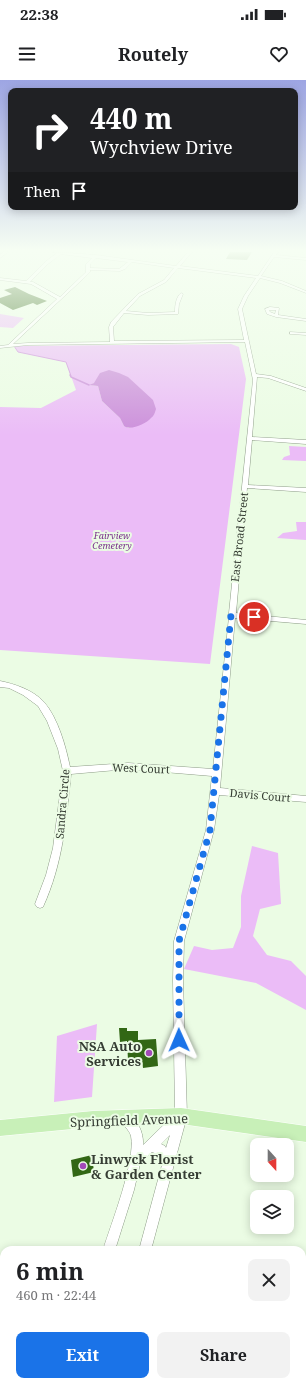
<!DOCTYPE html>
<html lang="en">
<head>
<meta charset="utf-8">
<style>
  body { margin:0; font-family:"Noto Serif",serif; background:#f2f2f2; color:#202124; height:100vh; display:flex; flex-direction:column; font-size:15px; white-space:nowrap }
  * { box-sizing:border-box; margin:0 }
  p { font-size:13px; color:#757577 }
  .icon { flex:none; width:22px; height:22px; fill:none; stroke:currentColor; stroke-width:2; stroke-linecap:round; stroke-linejoin:round }
  .map { position:relative; flex:1; overflow:hidden }
  .sheet { position:absolute; left:0px; top:1166px; width:306px; height:140px; display:flex; flex-direction:column; background:#fff; border-radius:12px 12px 0 0; box-shadow:0 2px 10px #0003 }
  .sheet>* { flex:none }
  .hud { position:absolute; left:8px; top:8px; width:290px; height:122px; border-radius:8px; box-shadow:0 2px 10px #0003; background:#202124; color:#fff; overflow:hidden }
  .needle { width:26px; rotate:159deg }
  .buttons { position:absolute; left:250px; top:1058px; display:grid; gap:8px }
  .buttons a { display:grid; place-items:center; width:44px; height:44px; border-radius:8px; background:#fff; box-shadow:0 2px 10px #0003; font-size:20px }
  .pin { position:absolute; display:grid; place-items:center; width:34px; height:34px; color:#fff; margin:-17px; border:2px solid #fff; border-radius:50%; box-shadow:0 1px 4px #0007 }
  .me { position:absolute; width:44px; margin:-22px; rotate:359deg; stroke-linejoin:round; filter:drop-shadow(0 0 3px #0008) }
  .turn { display:flex; align-items:center; gap:14px; height:84px; padding:0 16px; font-size:18px }
  .turn .icon { width:52px; height:52px; stroke-width:2.5 }
  .turn b { display:block; font-size:28px; line-height:34px }
  .then { display:flex; align-items:center; height:38px; padding:0 16px; background:#0003; gap:8px; font-size:15px }
  .round { display:grid; place-items:center; flex:none; width:42px; height:42px; border-radius:8px; background:#f2f2f2 }
  .summary { display:flex; align-items:center; justify-content:space-between; height:68px; padding:0 16px }
  h1 { font-size:24px; font-weight:700; line-height:30px }
  .action { display:flex; gap:8px; margin-top:auto; padding:8px 16px }
  .action a { flex:1; height:46px; border-radius:8px; background:#1a73e8; color:#fff; font-size:16px; font-weight:700; line-height:46px; text-align:center }
  .action a+a { background:#f2f2f2; color:#202124 }
  .status { display:flex; justify-content:space-between; align-items:center; height:28px; padding:0 20px; background:#fff; direction:ltr }
  .status svg { height:11px; fill:currentColor }
  header { display:flex; justify-content:space-between; align-items:center; height:52px; padding:0 16px; background:#fff; font-size:18px; font-weight:700 }
  .map>svg:first-child { display:block }
  .green { fill:#ebbcf7; fill-rule:evenodd }
  .water { fill:#cc8fdb }
  .lines { fill:none; stroke-linecap:round; stroke-linejoin:round }
  .stream-far1 { stroke:#cc8fdb; stroke-width:1 }
  .stream { stroke:#cc8fdb; stroke-width:1.5 }
  .building { fill:#326715 }
  .minor-casing { stroke:#8d9c87; stroke-width:1 }
  .major-casing { stroke:#fff; stroke-width:1 }
  .minor { fill:#fff; fill-rule:evenodd }
  .major { fill:#c8f0b8; fill-rule:evenodd }
  .route { stroke:#1a73e8; stroke-width:7; stroke-dasharray:0 12.6 }
  .poi-dot { fill:#a24ab7; stroke:#ebfce4; stroke-width:1.5 }
  .labels { text-anchor:middle; dominant-baseline:central; stroke-width:4; stroke-linejoin:round; paint-order:stroke }
  .far-park-label { font-size:9px; font-style:italic; fill:#79308a; stroke:#ebfce4 }
  .street-label { font-size:11px; fill:#353c33; stroke:#ebfce4 }
  .near-poi-label { font-size:13px; font-weight:bold; fill:#353c33; stroke:#ebfce4; text-anchor:end }
  .near-street-label { font-size:13px; fill:#353c33; stroke:#ebfce4 }
</style>
</head>
<body>
<div class="status"><b>22:38</b><svg viewBox="0 0 49 12"><path d="M0 12V9h3v3zM5 12V6h3v6zM10 12V3h3v9zM15 12V0h3v12zM26 1h20v11H26zM47 4h2v5h-2z"/></svg></div>
<header><svg class="icon" aria-label="menu" viewBox="0 0 24 24"><path d="M4 6h16M4 12h16M4 18h16"/></svg>Routely<svg class="icon" aria-label="heart" viewBox="0 0 24 24"><path d="M12 20l-8-8c-3-5 5-10 8-4 3-6 11-1 8 4z"/></svg></header>
<div class="map">
<svg width="306" height="1306" viewBox="0 0 306 1306">
  <rect width="100%" height="100%" fill="#ebfce4"/>
  <path class="green" d="M0,234l24,4 -11,10 -13,-1z
    M231,264l8,3 7,32 -36,285 -210,-14v-243l41,1 35,-18 -10,-28 -48,-10 -4,-6zM94,303l50,11 9,7 -21,26 -3,1 -5,-2 -4,-8 -18,-17 -4,-15 -8,-1z
    M289,366l17,1v14l-24,-1 2,-3 6,-2z
    M296,442h10v18l-29,-2 6,-5 14,-2z
    M252,766l26,7 3,51 -21,5 -7,27 14,19 24,6 15,15v34l-50,-27 -72,-14 10,-23 18,4 21,-2 8,-21v-31z
    M97,944l-5,73 -38,5 3,-66z"/>
  <path class="water" d="M109,290l10,3 9,4 25,23 3,9c-1,3 -2,7 -5,9 -5,6 -21,13 -27,8l-4,-8 -18,-17 -4,-15 -9,-1 5,-2 6,-10z"/>
  <g class="lines">
    <path class="stream-far1" d="M14,266l4,6 48,10 5,14"/>
    <path class="stream" d="M70,295l1,2 18,8"/>
  </g>
  <path class="building" d="M230,172h22l-5,8 -21,-1z
    M15,207l14,7 18,7 -10,4 -4,-2 -20,7 -13,-7v-5l12,-4 -8,-4z
    M119,948h8v3h11v9l18,-1 2,27 -15,2 -1,-9 -14,1 -1,-19 -7,1z
    M92,1075l2,17 -21,5 -2,-17z"/>
  <g class="lines">
    <g class="minor-casing">
      <path id="minor" d="M3,172h5l-8,6v-3z
        M53,172l43,3 80,11 12,-14h4l-12,14 78,10 16,-24h4l-2,3 30,3v2l-32,-3 -13,19 21,5 24,10v2l-26,-10 -20,-5 -12,18 -6,13 14,65 15,2 35,12v3l-38,-13 -11,-1 -5,60 54,3v4l-54,-4 -4,45 58,3v4l-59,-4 -11,125 70,7v4l-71,-6 -15,170 86,8v6l-87,-7 -5,35 -30,111 -1,39 4,136 -36,134h-12l23,-85 -5,-11 -5,-2 -12,12 -6,26 -19,60h-12c8,-26 33,-89 28,-114 -2,-7 -9,-11 -12,-18l2,-4 4,-2c12,5 19,21 18,33l32,-31 -2,-134 1,-39 32,-111 6,-54 -84,-7 -57,5c-5,47 -8,89 -28,133l-3,1 -3,-1 -2,-3 11,-29 7,-27 10,-77 -5,-22 -11,-28 -9,-15 -15,-11 -14,-7 -9,-1v-6c15,3 33,9 44,21 14,16 22,45 26,65l58,-4 85,6 16,-152 -1,-2 1,-2 24,-233 -8,-38 -217,3 -28,3v-2l8,-1 49,-46 -26,-15 -31,-4v-2l26,3 19,-19 12,-9zM61,174l31,4 -6,6v8l-26,25 -27,-15h-3l18,-18zM96,178l32,4 -9,7 -29,-1v-4zM132,182l42,6 -10,12 -26,14 -27,28 -2,5 1,15 -82,1 -15,1 72,-67 5,-5v-2l30,1 5,-2zM178,188l78,10 -12,18 -6,13 6,31 -130,1 -1,-14 11,-14 24,2 30,-1 1,-10 4,-10 -2,-1c-5,4 -6,12 -6,19l-27,1 -22,-2 14,-15 26,-14zM170,1055l-4,13 -1,-2 -4,-2z
        M270,227l9,1 -1,7 28,4v2l-30,-4 -9,-3 -2,-5zM269,230h7l-1,4 -5,-2z
        M290,252l16,1v2l-14,-1h-2z
        M63,1302h14l-1,4h-14z
        M104,1302h14l-1,4h-14z"/>
    </g>
    <g class="major-casing">
      <path id="major" d="M181,1028l125,18v16l-125,-18 -88,3 -93,9v-16l93,-9z"/>
    </g>
    <use href="#minor" class="minor"/>
    <use href="#major" class="major"/>
  </g>
  <linearGradient id="sky" x2="0" y2="1"><stop stop-color="#9da5e3"/><stop offset="0.48" stop-color="#f6fef3"/><stop offset="1" stop-color="#f6fef3" stop-opacity="0"/></linearGradient>
  <rect width="306" height="355" fill="url(#sky)"/>
  <g class="lines">
    <path class="route" d="M179,960v-99l31,-111 21,-215 23,2"/>
  </g>
  <g class="poi-dot">
    <circle cx="149" cy="973" r="4"/>
    <circle cx="83" cy="1086" r="4"/>
  </g>
  <g class="labels">
    <g class="far-park-label">
      <text x="112" y="455">Fairview<tspan x="112" dy="10">Cemetery</tspan></text>
    </g>
    <g class="street-label">
      <text transform="translate(239 457) rotate(-84)">East Broad Street</text>
      <text transform="translate(141 688) rotate(2)">West Court</text>
      <text transform="translate(260 715) rotate(5)">Davis Court</text>
      <text transform="translate(62 724) rotate(-85)">Sandra Circle</text>
    </g>
    <g class="near-poi-label">
      <text x="141" y="966">NSA Auto<tspan x="141" dy="15">Services</tspan></text>
      <text x="91" y="1079" text-anchor="start">Linwyck Florist<tspan x="91" dy="15">&amp; Garden Center</tspan></text>
    </g>
    <g class="near-street-label">
      <text transform="translate(129 1040) rotate(-2)">Springfield Avenue</text>
    </g>
  </g>
</svg>
<div class="buttons">
<a><svg class="needle" viewBox="-14 -14 28 28"><path d="M0-13l5 13h-10z" fill="#e53935"/><path d="M0 13l5-13h-10z" fill="#757577"/></svg></a>
<a><svg class="icon" aria-label="layers" viewBox="0 0 24 24"><path d="M12 4l9 5-9 5-9-5zM3 14l9 5 9-5"/></svg></a>
</div>
<div class="pin" style="left:254px;top:537px;background:#d93025"><svg class="icon" aria-label="arrive" viewBox="0 0 24 24"><path d="M6 21V4h12l-3 4 3 4H6"/></svg></div>
<svg class="me" style="left:179px;top:960px" viewBox="-20 -20 40 40"><path d="M0-17L14 15 0 8-14 15z" fill="#1a73e8" stroke="#fff" stroke-width="4"/></svg>
<div class="hud">
<div class="turn"><svg class="icon" aria-label="right" viewBox="0 0 24 24"><path d="M7 20v-9h11M14 6l5 5-5 5"/></svg><div><b>440 m</b>Wychview Drive</div></div>
<div class="then">Then<svg class="icon" aria-label="arrive" viewBox="0 0 24 24"><path d="M6 21V4h12l-3 4 3 4H6"/></svg></div>
</div>
<section class="sheet">
<div class="summary"><div><h1>6 min</h1><p>460 m · 22:44</p></div><a class="round"><svg class="icon" aria-label="close" viewBox="0 0 24 24"><path d="M6 6l12 12M18 6L6 18"/></svg></a></div>
<div class="action"><a>Exit</a><a>Share</a></div>
</section>
</div>
</body>
</html>
